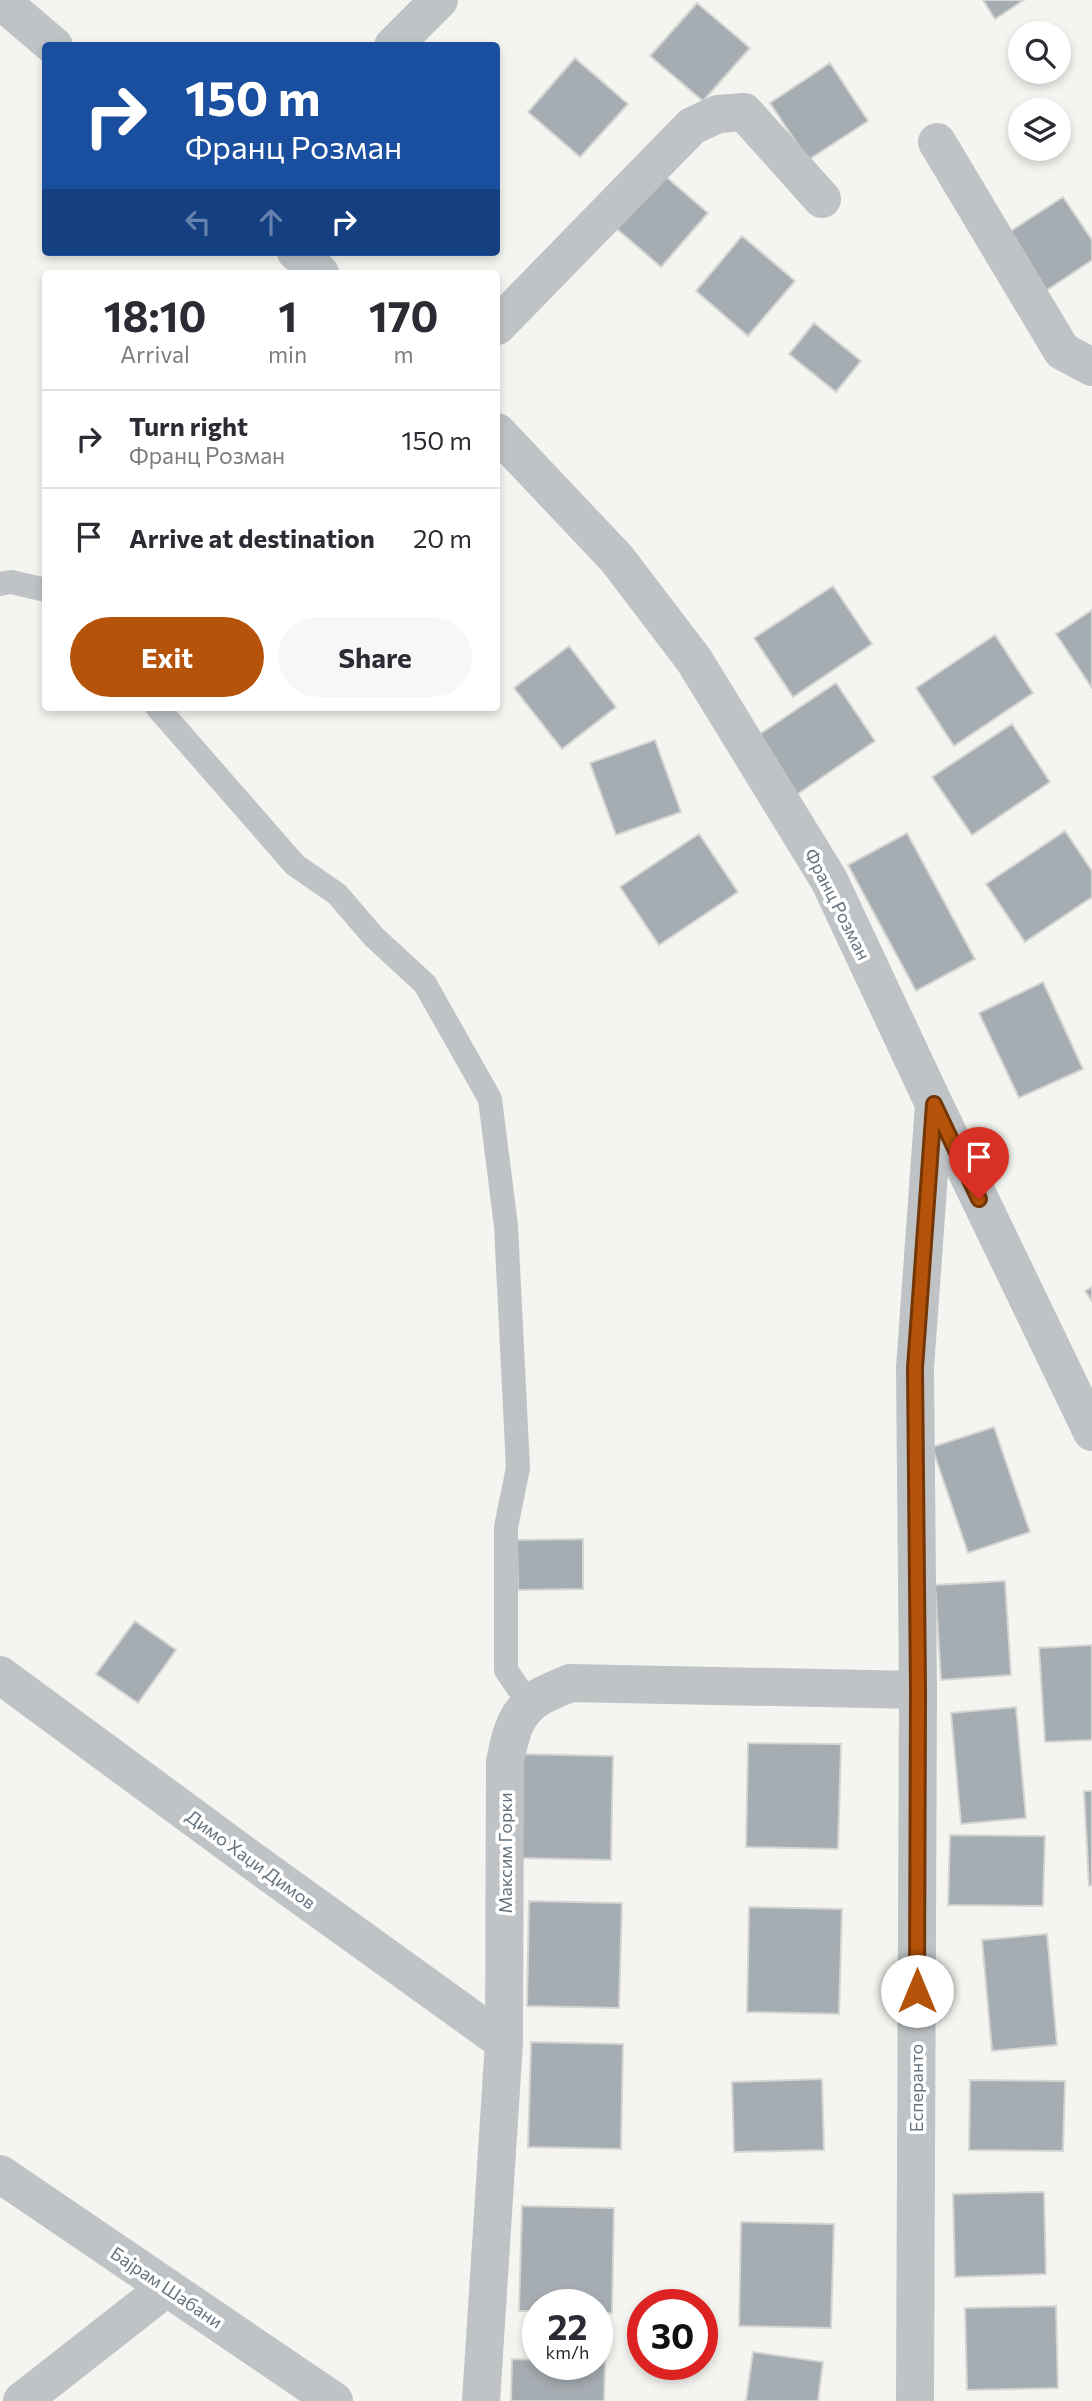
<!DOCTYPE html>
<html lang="en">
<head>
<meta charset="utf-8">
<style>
  body { margin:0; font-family:Commissioner,sans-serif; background:#f7f7f7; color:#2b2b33; height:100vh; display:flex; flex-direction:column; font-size:26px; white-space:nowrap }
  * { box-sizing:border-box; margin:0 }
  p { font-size:23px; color:#7c7c81 }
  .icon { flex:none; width:38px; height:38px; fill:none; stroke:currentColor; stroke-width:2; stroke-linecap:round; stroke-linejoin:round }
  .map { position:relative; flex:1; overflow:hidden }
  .panel { position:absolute; left:42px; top:270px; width:458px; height:441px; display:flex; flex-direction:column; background:#fff; border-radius:7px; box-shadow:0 4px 10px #0003 }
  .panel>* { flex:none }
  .top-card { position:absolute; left:42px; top:42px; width:458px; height:214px; border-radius:7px; box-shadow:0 4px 10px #0003; background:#1a4fa0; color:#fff; overflow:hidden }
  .tools { position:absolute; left:1008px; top:21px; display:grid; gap:14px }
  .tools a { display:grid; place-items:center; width:63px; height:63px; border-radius:50%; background:#fff; box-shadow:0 4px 10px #0003; font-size:35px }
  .speed { position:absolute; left:522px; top:2289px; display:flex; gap:14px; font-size:35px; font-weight:700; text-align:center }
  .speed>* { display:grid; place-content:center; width:91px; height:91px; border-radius:50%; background:#fff; box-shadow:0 4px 10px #0003; line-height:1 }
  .speed small { font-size:18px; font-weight:400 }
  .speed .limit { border:10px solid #d22; background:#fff; color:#111 }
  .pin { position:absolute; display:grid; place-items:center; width:60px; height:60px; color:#fff; margin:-72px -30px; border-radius:50% 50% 50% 0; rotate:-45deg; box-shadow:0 0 7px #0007 }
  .pin .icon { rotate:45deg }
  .me { position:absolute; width:77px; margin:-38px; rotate:0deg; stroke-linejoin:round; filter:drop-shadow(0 0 5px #0008) }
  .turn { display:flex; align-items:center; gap:24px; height:147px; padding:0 28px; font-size:32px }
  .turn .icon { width:91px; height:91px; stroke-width:2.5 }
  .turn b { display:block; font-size:49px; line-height:60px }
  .lanes { display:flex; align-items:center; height:66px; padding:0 28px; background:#0003; justify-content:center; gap:35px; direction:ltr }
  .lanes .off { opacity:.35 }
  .eta { display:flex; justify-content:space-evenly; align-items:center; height:119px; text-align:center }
  .eta b { font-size:42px; font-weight:700; line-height:49px }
  .cta { display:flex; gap:14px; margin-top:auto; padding:14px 28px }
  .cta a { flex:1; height:80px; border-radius:42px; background:#b45309; color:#fff; font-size:28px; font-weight:700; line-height:80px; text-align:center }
  .cta a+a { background:#f7f7f7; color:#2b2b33 }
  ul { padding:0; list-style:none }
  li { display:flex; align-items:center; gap:21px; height:98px; padding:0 28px; border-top:2px solid #e1e1e2 }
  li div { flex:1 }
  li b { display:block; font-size:26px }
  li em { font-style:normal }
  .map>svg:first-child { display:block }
  .building { fill:#a6adb2; stroke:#d5d5d3; stroke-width:2 }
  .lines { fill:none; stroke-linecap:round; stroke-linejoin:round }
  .lane { stroke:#bfc3c6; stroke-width:24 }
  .street { stroke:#bfc3c6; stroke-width:38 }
  .route-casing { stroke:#753606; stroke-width:18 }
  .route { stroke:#b45309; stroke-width:12 }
  .labels { text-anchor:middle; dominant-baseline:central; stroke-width:7; stroke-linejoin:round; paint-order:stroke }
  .street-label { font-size:18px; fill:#65737f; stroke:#fff }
</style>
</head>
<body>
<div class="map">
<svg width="1092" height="2401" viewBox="0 0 1092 2401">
  <rect width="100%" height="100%" fill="#f4f4f0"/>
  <path class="building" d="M983,0h41l-29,19z
    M697,3l53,45 -47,53 -53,-45z
    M575,58l53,46 -48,53 -52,-45z
    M830,63l38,58 -60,39 -38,-57z
    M656,168l52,45 -47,54 -52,-45z
    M1063,197l29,43v20l-51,34 -38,-58z
    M742,236l53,45 -47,55 -52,-45z
    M814,323l47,38 -25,31 -47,-38z
    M833,586l39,58 -79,53 -39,-59z
    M1092,610v78l-36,-54z
    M995,635l38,58 -79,53 -38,-58z
    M569,646l47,61 -54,42 -48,-61z
    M836,683l39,58 -79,54 -39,-59z
    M1012,724l38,58 -78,53 -40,-58z
    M655,740l26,72 -65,23 -26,-72z
    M1065,831l27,40v26l-67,45 -39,-58z
    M907,833l68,126 -59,32 -68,-126z
    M699,834l39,58 -79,53 -39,-58z
    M1043,982l40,87 -64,29 -40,-85z
    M1092,1287v14l-7,-10z
    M994,1427l36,105 -62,21 -36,-106z
    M583,1539v50l-65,1 -1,-50z
    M1005,1581l6,94 -70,5 -6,-95z
    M135,1621l41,29 -38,53 -42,-29z
    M1092,1645v95l-47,2 -6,-94z
    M1016,1707l10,111 -65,6 -10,-111z
    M748,1743l93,1 -3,105 -92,-2z
    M521,1754l92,2 -2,104 -93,-2z
    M1084,1791h8v94l-3,1z
    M950,1835l95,1 -2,70 -95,-1z
    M529,1901l93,2 -3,105 -92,-2z
    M749,1907l93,2 -3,105 -92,-2z
    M1047,1934l10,111 -65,6 -10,-111z
    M531,2042l92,2 -2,105 -93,-2z
    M822,2079l2,71 -90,2 -2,-70z
    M970,2080l95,1 -2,70 -94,-1z
    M1044,2192l2,82 -91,3 -2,-83z
    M522,2206l92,2 -2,105h-15v-8h-60v6h-18z
    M741,2222l93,2 -3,104 -92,-2z
    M1056,2306l2,82 -91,2 -2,-82z
    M753,2352l70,10 -5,39h-72z
    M512,2359l25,1v4h60v-3h8l-1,40h-93z"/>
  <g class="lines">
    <path class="lane" d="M0,584l11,-2 35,8
      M157,707l138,158 42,29 37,43 51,47 65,115 16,127 12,242 -12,59v143l23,34"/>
    <path class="street" d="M0,0l54,46
      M393,46l46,-46
      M937,142l125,209 30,16
      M296,252l24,21
      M497,326l195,-200 26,-12 26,-2 78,87
      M497,432l120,127 77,101 135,220 105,224 158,328
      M0,1675l254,187 250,180
      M0,2174l334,227
      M22,2401l144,-113
      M481,2401l23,-359 1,-280c4,-20 8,-43 24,-57 10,-10 28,-16 41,-22l348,7
      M915,2401l3,-711 -3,-322 19,-264"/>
  </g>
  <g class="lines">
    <g class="route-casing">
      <path id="route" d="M917,1991l1,-301 -3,-322 19,-264 45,95"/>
    </g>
    <use href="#route" class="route"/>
  </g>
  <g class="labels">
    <g class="street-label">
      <text transform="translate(838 904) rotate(63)">Франц Розман</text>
      <text transform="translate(505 1853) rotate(-90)">Максим Горки</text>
      <text transform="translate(251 1859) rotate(36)">Димо Хаџи Димов</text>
      <text transform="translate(916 2088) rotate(-90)">Есперанто</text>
      <text transform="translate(167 2287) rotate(34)">Бајрам Шабани</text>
    </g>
  </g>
</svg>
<div class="tools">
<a><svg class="icon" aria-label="search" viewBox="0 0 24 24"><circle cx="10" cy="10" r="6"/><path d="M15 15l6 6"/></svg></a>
<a><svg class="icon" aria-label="layers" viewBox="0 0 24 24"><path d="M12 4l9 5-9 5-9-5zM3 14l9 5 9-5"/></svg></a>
</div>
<div class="speed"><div>22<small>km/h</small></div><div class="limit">30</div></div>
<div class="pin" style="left:979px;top:1199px;background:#d93025"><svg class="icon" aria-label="arrive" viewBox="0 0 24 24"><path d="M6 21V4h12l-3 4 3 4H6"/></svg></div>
<svg class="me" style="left:917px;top:1991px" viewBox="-20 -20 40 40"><circle r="19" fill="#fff"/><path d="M0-13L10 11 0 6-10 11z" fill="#b45309"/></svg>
<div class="top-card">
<div class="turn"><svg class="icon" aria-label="right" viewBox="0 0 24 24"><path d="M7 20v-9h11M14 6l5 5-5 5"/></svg><div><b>150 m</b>Франц Розман</div></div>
<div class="lanes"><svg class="icon off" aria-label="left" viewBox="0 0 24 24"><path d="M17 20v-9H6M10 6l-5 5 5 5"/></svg><svg class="icon off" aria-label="ahead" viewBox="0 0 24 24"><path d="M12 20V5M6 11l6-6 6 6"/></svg><svg class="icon" aria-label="right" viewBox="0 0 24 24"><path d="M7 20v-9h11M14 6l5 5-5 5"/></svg></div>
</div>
<section class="panel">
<div class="eta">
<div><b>18:10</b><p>Arrival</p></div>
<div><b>1</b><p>min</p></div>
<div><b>170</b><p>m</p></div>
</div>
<ul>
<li><svg class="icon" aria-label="right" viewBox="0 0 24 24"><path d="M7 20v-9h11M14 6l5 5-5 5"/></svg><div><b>Turn right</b><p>Франц Розман</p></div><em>150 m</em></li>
<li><svg class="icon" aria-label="arrive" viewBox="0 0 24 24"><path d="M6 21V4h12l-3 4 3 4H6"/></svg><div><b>Arrive at destination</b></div><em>20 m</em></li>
</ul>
<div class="cta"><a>Exit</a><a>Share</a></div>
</section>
</div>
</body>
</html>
